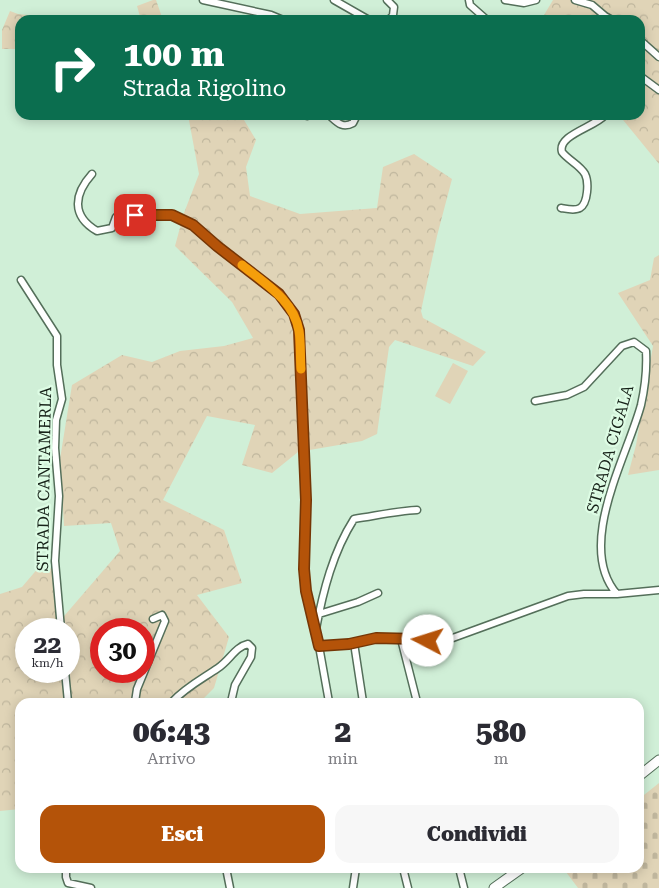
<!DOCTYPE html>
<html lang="it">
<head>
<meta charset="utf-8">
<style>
  body { margin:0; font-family:"Roboto Serif",serif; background:#f7f7f7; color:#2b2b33; height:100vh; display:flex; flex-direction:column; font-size:19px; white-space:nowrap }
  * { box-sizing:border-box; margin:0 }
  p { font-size:16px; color:#7c7c81 }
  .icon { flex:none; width:28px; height:28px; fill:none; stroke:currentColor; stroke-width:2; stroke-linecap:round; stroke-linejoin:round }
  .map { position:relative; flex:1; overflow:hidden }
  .side { position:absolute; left:15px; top:698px; width:629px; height:175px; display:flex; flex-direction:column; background:#fff; border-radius:15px; box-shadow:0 2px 12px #0003 }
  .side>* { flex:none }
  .top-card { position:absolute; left:15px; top:15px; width:630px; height:105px; border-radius:15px; box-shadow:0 2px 12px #0003; background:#0b6e4f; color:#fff; overflow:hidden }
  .speed { position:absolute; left:15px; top:618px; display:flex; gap:10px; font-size:25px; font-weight:700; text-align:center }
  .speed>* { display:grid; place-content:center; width:65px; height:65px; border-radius:50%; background:#fff; box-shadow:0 2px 12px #0003; line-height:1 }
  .speed small { font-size:12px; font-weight:400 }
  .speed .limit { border:8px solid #d22; background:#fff; color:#111 }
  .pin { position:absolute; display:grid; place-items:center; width:42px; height:42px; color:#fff; margin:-21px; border-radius:10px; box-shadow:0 2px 8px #0006 }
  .me { position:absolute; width:55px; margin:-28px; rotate:275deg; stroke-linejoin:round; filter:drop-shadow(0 0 4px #0008) }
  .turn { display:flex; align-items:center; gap:18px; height:105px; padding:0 25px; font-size:22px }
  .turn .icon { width:65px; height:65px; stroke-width:2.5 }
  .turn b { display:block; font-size:35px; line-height:42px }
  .eta { display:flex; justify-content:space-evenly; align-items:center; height:85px; text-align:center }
  .eta b { font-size:30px; font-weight:800; line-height:35px }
  .primary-button { display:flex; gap:10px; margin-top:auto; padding:10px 25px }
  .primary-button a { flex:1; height:58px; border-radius:15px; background:#b45309; color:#fff; font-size:20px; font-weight:800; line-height:58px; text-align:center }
  .primary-button a+a { background:#f7f7f7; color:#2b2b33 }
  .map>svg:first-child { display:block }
  .grass { fill:#e0d4b7 }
  .forest { fill:url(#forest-crowns); fill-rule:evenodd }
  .cemetery { fill:url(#cemetery-stones) }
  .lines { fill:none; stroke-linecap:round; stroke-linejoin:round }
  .minor-casing { stroke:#546f5a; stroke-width:9 }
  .secondary-casing { stroke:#546f5a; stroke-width:11 }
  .minor { stroke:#fff; stroke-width:6 }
  .secondary { stroke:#fff; stroke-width:9 }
  .route-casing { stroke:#753606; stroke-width:12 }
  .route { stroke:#b45309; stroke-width:9 }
  .slow { stroke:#f59e0b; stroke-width:9 }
  .labels { text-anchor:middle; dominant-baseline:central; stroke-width:4.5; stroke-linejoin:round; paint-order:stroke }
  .street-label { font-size:16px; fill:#162118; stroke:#ddfce4 }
</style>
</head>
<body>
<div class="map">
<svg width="659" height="888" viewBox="0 0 659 888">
  <defs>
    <pattern id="forest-crowns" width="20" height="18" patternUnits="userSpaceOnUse" patternTransform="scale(1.25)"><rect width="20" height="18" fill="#e0d4b7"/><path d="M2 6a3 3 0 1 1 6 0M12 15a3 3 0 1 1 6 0" fill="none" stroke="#bfb69d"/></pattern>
    <pattern id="cemetery-stones" width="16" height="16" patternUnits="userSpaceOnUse" patternTransform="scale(1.25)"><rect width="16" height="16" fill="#e0d4b7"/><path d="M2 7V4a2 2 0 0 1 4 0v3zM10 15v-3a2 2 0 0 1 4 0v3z" fill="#bfb69d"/></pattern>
  </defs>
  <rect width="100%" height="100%" fill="#d0efd7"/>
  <path class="grass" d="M453,363l15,8 -18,33 -15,-8z"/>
  <path class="forest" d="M153,0h3l7,20h-22l-4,-14z
    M553,0h106v164l-40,-49h21v-95h-99z
    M10,11l8,3 60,6h-58v29h-18v-19z
    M188,115h53l15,25 -10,27 4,29 50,18 77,-6 6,-41 31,-13 38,25 -15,57 -16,75 2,7 63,34 -13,14 -78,-26 -6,7 -12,87 -15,7 -64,11 -26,21 -30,-8 13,-40 -48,-9 -44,84 61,30 18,53 -45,12 32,42 -15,51 -14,14h-180v107l-20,2v-217l22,-7 17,-20 14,2 6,53 61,-71 -9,-28 -47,3 -4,-67 12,-74 50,-30 30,7 28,-11 44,-5 29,-8 -21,-36 -57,-56 9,-33 15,-39zM26,629h43v42h-43zM101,629h43v42h-43z
    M659,255v215l-31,5 8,-30 17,-99 -35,-53 32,-13 4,-22z"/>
  <path class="cemetery" d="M659,783v105h-81l-15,-20h76v-69z"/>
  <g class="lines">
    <g class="minor-casing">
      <path id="minor" d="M203,0l68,15 12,5
        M334,0l35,20
        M387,0l7,7 -1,8 -4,5
        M469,0l1,5 17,15
        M505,0l19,3 12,-3
        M575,0l17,5 13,11 7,4
        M640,40l19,17
        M640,76l19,14
        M329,115c8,7 13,14 24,8l4,-8
        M307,116l3,-1
        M92,174c-18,20 -21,42 5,57l15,-3 4,-11 19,-2h37l21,10 24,21 62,48 15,20 5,16 5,108 2,62 -2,69 2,22 13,55 10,56
        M561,208c6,1 14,3 19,0 8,-5 9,-26 5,-34 -5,-9 -17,-14 -23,-22 -5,-17 33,-25 43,-37
        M21,280l36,56v29l5,34 -6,21 -1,28 4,48 -4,65 6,68
        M535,401l32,-6 17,-8 38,-41 12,-4 12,9c1,18 -1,36 -5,54 -14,52 -66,141 -24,189l42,-4
        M319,614l39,-12 20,-9
        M316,629c7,-38 17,-77 38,-110 21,-3 42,-8 63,-9
        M401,639l16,63
        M354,643l9,59
        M319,646l30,-2 27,-6 41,1 22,4 129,-47 16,-2h33
        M65,671l3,31
        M135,702l2,-13 28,-68 -3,-6 -9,4
        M172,702c14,-15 30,-23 46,-34 12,-8 17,-21 30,-24l4,4 -1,9 -16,28 -4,17
        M66,868v9l2,6 23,5
        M226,868l4,20
        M403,868l5,20
        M459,868l5,20
        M353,888l3,-20"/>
    </g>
    <g class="secondary-casing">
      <path id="secondary" d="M639,776l20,-16
        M494,888l28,-20"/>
    </g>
    <use href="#minor" class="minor"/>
    <use href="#secondary" class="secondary"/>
  </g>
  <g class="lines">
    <g class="route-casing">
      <path id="route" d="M135,215h37l21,10 24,21 62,48 15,20 5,16 7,170 -2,69 2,22 13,55 30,-2 27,-6 41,1 11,2"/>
    </g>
    <use href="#route" class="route"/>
    <path class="slow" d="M242,265c22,18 52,35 57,66 2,12 1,26 2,38"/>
  </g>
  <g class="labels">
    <g class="street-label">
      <text transform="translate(610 449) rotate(-74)">STRADA CIGALA</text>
      <text transform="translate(44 479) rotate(-89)">STRADA CANTAMERLA</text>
    </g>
  </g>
</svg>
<div class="speed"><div>22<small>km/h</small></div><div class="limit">30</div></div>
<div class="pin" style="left:135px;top:215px;background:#d93025"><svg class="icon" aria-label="arrive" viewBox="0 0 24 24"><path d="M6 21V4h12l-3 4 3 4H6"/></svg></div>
<svg class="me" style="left:428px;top:641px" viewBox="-20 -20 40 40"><circle r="19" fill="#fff"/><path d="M0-13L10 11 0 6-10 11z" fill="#b45309"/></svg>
<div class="top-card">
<div class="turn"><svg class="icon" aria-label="right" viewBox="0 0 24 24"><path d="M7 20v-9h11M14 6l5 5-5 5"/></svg><div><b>100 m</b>Strada Rigolino</div></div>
</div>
<section class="side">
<div class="eta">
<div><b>06:43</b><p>Arrivo</p></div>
<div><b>2</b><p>min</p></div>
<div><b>580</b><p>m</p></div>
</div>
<div class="primary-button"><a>Esci</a><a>Condividi</a></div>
</section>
</div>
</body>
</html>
